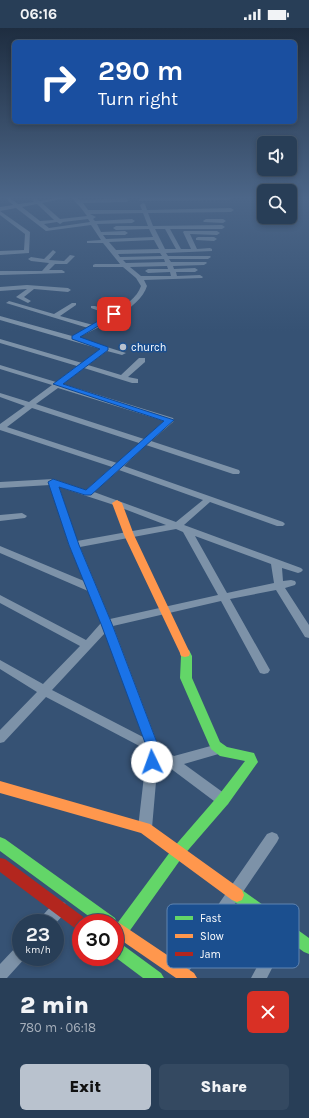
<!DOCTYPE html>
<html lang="en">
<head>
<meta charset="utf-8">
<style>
  body { margin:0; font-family:Karla,sans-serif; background:#344961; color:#f1f3f6; height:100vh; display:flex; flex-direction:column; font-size:15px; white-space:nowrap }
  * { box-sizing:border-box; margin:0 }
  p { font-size:13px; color:#a5aeba }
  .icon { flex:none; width:22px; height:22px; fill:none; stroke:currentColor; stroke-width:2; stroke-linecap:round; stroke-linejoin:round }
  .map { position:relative; height:950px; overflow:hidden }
  .panel { display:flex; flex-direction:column; background:#283e57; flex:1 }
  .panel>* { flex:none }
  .guide { position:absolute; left:12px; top:12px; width:285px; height:84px; border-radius:6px; box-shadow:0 2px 6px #0003,0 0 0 1px #44576d; background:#1a4fa0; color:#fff; overflow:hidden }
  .tools { position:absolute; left:257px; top:108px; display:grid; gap:8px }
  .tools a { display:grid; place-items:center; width:40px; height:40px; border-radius:6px; background:#283e57; box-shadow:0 2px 6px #0003,0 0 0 1px #44576d; font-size:20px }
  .speed { position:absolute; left:12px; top:886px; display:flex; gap:8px; font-size:20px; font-weight:700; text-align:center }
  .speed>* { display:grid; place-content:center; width:52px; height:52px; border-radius:50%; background:#283e57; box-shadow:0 2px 6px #0003,0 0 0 1px #44576d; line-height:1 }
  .speed small { font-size:10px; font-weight:400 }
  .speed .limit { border:6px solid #d22; background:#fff; color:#111 }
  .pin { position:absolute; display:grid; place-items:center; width:34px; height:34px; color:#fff; margin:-17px; border-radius:8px; box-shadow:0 2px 6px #0006 }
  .me { position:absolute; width:44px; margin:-22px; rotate:357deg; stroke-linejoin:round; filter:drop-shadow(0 0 3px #0008) }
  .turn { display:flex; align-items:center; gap:14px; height:84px; padding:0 20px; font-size:18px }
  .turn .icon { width:52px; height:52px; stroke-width:2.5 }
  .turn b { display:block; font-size:28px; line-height:34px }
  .round { display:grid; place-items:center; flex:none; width:42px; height:42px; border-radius:6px; background:#344961 }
  .summary { display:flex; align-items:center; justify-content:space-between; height:68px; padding:0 20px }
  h1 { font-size:24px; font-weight:800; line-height:30px }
  .cta { display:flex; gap:8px; margin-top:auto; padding:8px 20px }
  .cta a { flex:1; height:46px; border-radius:6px; background:#b9c2ce; color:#111; font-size:16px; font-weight:800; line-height:46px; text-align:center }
  .cta a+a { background:#344961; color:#f1f3f6 }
  .status { display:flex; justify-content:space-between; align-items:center; height:28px; padding:0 20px; background:#283e57; direction:ltr }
  .status svg { height:11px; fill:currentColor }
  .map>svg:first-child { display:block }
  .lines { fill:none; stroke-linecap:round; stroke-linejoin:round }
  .street { fill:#7d92a8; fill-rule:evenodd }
  .fast { fill:#63d668; fill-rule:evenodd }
  .slow { fill:#ff974d; fill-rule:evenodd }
  .jam { fill:#b3261e; fill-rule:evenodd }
  .route { fill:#1a73e8; stroke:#114b97 }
  .poi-dot { fill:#b9c2ce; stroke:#1b4f8f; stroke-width:1.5 }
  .labels { text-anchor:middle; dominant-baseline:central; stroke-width:3; stroke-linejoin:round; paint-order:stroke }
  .far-poi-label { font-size:11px; fill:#fff; stroke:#1b4f8f; text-anchor:start }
  .key { fill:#1b4f8f; stroke:#5f84b1; stroke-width:1 }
  .key-label { font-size:11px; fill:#fff }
</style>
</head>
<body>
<div class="status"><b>06:16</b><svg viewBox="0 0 49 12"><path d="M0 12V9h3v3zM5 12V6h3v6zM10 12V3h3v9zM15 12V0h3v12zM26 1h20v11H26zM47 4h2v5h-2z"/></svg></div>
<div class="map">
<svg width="309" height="950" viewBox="0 0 309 950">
  <rect width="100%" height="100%" fill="#365274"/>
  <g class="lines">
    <path class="street" d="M5,170h5l8,6 16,-2 -2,-2 3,-2 4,3 17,-3h11l-25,5 18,16 27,-3 -6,-8 -9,-10h5l3,2 46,-2 3,2 -3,2 -43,1 5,7h54l-2,-5 3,-2 2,1 2,6 84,-2 3,2 -3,2 -83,1 5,13 69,-1 3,2 -3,2h-52l11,20h10l-8,-17 1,-1h33l3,2 -3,2 -27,-1 7,15 13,-1 2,1v2l-46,2 2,3h42l1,1 -3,2h-39l2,3h35l1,1 -3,2 -31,1 1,3 21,-1 3,2 -3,2h-19l1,4 23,-1 3,2 -1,1 -58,2 3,6c-7,23 -49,41 -69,52l48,15 -4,2 -15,-4 -19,14 33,10 18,-17h6v4l-17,15 10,2v4h-6l-48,-15 -21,16 110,34 1,2 -1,2 -22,19 88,29 1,2 -1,2h-6l-87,-29 -22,21 159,56 2,2 -2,2h-6l-67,-24 -26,23 117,43 2,2 -2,2 -3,1 -16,-5 1,13 8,-1 4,1 1,2 -1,2 -10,3 24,37v13l-4,-1 -29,-47 -46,9 40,71 -2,3 -4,1 -4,-1 -39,-72 -108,25 45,119 16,11 44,-12 4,1 2,4 -2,4 -38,11 44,32 1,4 -1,4 -5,2 -5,-2 -60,-45 -6,69 -2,4 -5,2 -5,-2 -2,-4 9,-78 -101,-53 -42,45 -4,1v-13l37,-38 -37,-23v-9l43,24 37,-38 -80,-43v-8l86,45 15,-17 -13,-32 -88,-38v-7l84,35 -15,-36 -19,-60 -50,3v-6l53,-3 33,11 26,-23 -112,-37v-6l25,-18 -25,-9v-4l29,9 23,-17 -52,-16v-4l56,17 21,-16 -77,-23v-4l82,24 18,-14 -100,-29v-4l72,20 16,-8 -82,-25 3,-2 45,13 18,-11h4v2l-16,11 33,9 17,-10 -19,-7v-2h4l19,6c11,-7 23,-14 27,-26l-5,-8 -13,-11h-30v-2l2,-1h25l-17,-21h-16v-2l14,-1 -10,-15 -45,6 -30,-23 -16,3v-4l13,-2zM37,176l17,16 -14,1 -18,-14zM143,185l5,13h-32l-3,2 3,2 33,-1 4,8 -47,2 -3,-4h22l3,-2 -3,-2 -24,1 -4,-8 35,-1 3,-2 -3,-2 -37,2 -2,-2 3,-2 -6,-3zM88,191l2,3 -41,6 -5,-4 13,-2 3,2 3,-2zM155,201h10l11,20h-11zM154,212l5,9 -43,1 -7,-8zM160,225l2,3 -42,1 -2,-3zM164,231l1,3 -39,1 -3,-3zM167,238l1,3h-20l-3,2 3,2 22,-1 1,4h-30l-11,-9zM58,360l106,33 -20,18 -108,-35zM32,380l107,35 -22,20 -110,-36zM119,442l84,30 -27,22 -82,-30zM59,459l55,18 52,20 -89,16zM176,501l7,3 35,63 -108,24 -30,-72zM195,508l76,28 3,19 -47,10zM105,605l38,104 -91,-47z
      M141,170h91l-2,2 -91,1v-2z
      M0,183l30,21 -1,21 -29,2v-4l24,-1 1,-16 -25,-19z
      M206,191h17l3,2 -3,2 -19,-1 -1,-1z
      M198,209h16l3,2 -3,2 -18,-1v-2z
      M53,222l3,2 -7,8 15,1 6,-6 5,1 -8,8h-12l-6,6h13l3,2 -1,1 -64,2v-4h42l7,-8 -18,-2 -3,-2 3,-2 13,2z
      M27,257l41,3 3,2 -3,2 -34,-3 -10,8 7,4 -3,2 -12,-6 11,-8 -27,2v-4z
      M22,485l5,3 -2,2 -25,3v-6z
      M272,804l5,2 2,4 -2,4 -92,135h-10l-3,-5 3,-5 92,-133z
      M60,873l5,2 2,5 -2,5 -10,11 -16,-1c3,-9 12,-18 21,-22z
      M285,894l5,2 2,5 -25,49h-16l29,-54z
      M21,917v12h5l-19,21h-7v-14l16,-17z"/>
    <path class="fast" d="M185,621l4,1 3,6v22l28,64 7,5 27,6 4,9 -30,42 -45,52 -57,80 -5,2 -5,-2 -1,-13h-17l-98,-72v-14l5,2 110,79 2,5 -1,2 57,-77 45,-52 27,-35 -25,-5 -9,-7 -31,-71 1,-22 -1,-3 1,-3z
      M237,860l5,2 67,48v16l-5,-2 -72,-52 -2,-5 2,-5z
      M115,913l5,2 41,30 3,5h-21l-28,-21z"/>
    <path class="slow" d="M117,472l5,3 12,32 56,118 -1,3 -4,1 -4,-1 -1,-3 -56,-118 -12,-32z
      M0,753l150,43 92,66 2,5 -2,5 -5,2 -5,-2 -91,-67 -141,-40z
      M115,892l79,53 3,5h-21l-61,-42v-13h-6z"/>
    <path class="jam" d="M0,830l5,1 81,60 2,4h-7v8l-5,-2 -76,-57z"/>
  </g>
  <linearGradient id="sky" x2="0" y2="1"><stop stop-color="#1e2d40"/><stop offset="0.56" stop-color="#4c6688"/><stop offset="1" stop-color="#4c6688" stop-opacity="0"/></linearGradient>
  <rect width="309" height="303" fill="url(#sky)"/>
  <path class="route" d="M112,285l6,1 -38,23 28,10v3l-45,34 111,36 -83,75h-6l-26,-8 20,58 33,79 47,124 -3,17 -4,2 -5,-2 -2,-3 2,-14 -46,-124 -32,-79 -21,-63 5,-3 33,11 78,-69 -111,-37 47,-35 -28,-10v-3z"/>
  <circle class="poi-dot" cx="123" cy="319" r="4"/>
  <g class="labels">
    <g class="far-poi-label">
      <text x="131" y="319">church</text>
    </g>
  </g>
  <rect x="167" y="876" width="132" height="64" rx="6" class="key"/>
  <rect x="175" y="888" width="18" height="4" fill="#63d668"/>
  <rect x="175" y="906" width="18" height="4" fill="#ff974d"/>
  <rect x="175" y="924" width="18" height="4" fill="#b3261e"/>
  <g class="key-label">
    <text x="200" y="894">Fast</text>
    <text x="200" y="912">Slow</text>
    <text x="200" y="930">Jam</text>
  </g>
</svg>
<div class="tools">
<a><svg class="icon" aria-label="sound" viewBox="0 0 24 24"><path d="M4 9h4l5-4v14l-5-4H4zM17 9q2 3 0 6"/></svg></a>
<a><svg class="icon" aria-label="search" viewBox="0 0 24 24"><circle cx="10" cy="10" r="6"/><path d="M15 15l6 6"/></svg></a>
</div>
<div class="speed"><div>23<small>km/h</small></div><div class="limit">30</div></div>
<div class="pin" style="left:114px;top:286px;background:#d93025"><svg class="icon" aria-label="arrive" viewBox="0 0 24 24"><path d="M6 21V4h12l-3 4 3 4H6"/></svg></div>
<svg class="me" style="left:152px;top:734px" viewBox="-20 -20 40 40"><circle r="19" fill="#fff"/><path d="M0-13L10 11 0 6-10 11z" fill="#1a73e8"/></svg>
<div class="guide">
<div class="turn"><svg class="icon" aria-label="right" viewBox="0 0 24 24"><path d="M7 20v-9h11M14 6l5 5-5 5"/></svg><div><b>290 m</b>Turn right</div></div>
</div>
</div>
<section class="panel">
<div class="summary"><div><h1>2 min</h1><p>780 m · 06:18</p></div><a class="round" style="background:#d93025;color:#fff"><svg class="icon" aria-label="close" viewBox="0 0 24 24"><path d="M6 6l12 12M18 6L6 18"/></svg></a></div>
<div class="cta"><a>Exit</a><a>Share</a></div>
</section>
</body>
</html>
